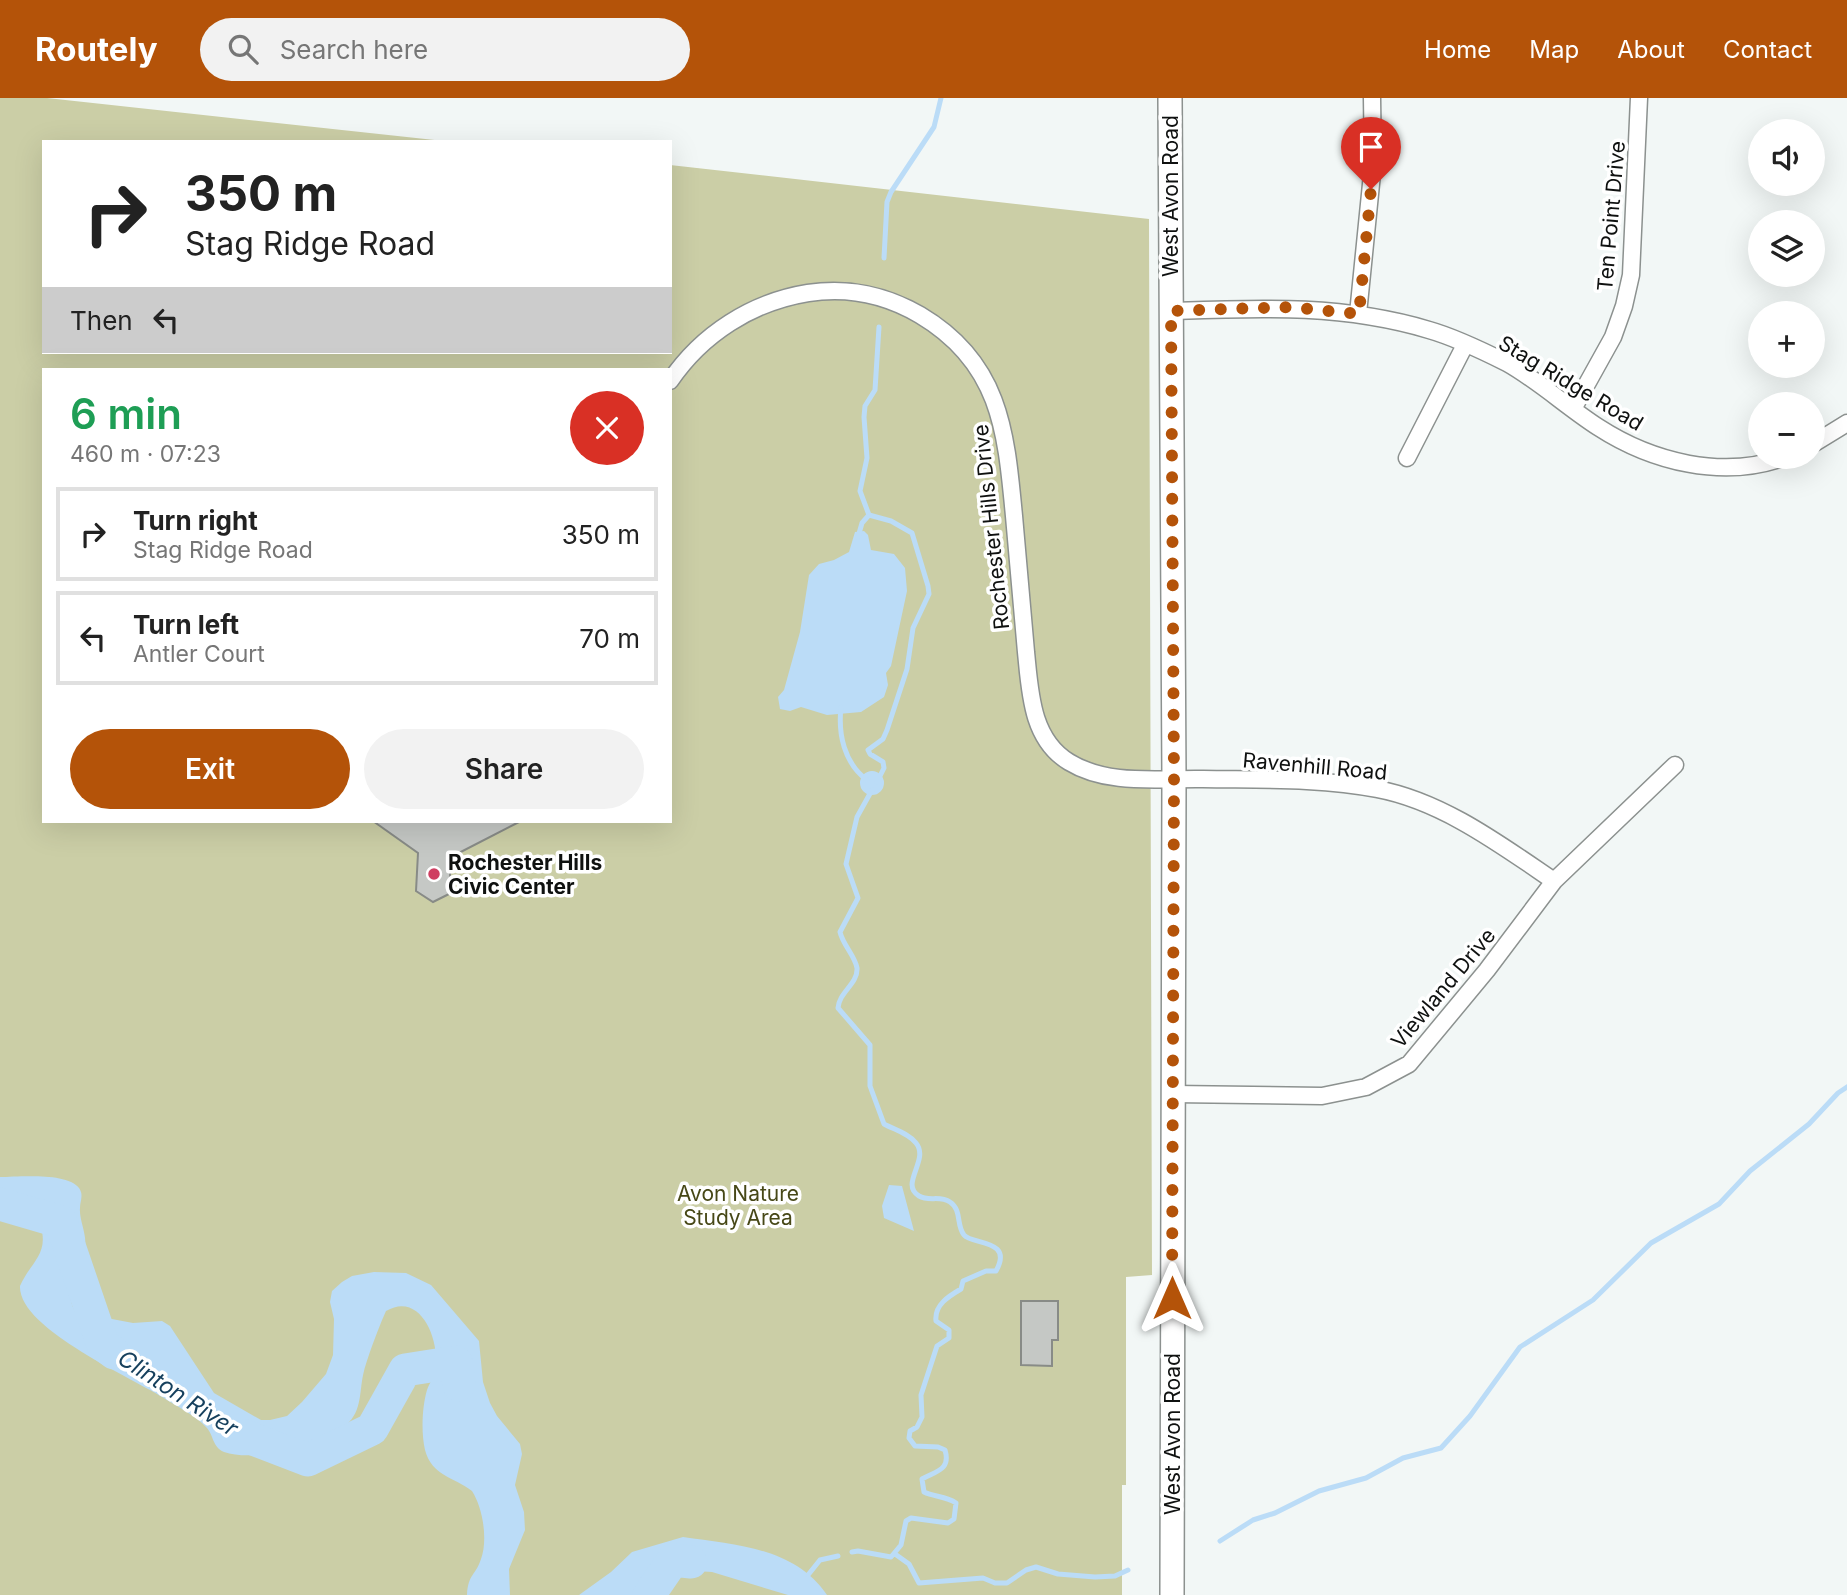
<!DOCTYPE html>
<html lang="en">
<head>
<meta charset="utf-8">
<style>
  body { margin:0; font-family:Inter,sans-serif; background:#f2f2f2; color:#222; height:100vh; display:flex; flex-direction:column; font-size:26px; white-space:nowrap }
  * { box-sizing:border-box; margin:0 }
  p { font-size:23px; color:#767676 }
  .icon { flex:none; width:38px; height:38px; fill:none; stroke:currentColor; stroke-width:2; stroke-linecap:round; stroke-linejoin:round }
  .map { position:relative; flex:1; overflow:hidden }
  .details { position:absolute; left:42px; top:270px; width:630px; height:455px; display:flex; flex-direction:column; background:#fff; border-radius:0px; box-shadow:0 7px 28px #0002 }
  .details>* { flex:none }
  .guide { position:absolute; left:42px; top:42px; width:630px; height:214px; border-radius:0px; box-shadow:0 7px 28px #0002; background:#fff; color:#222; overflow:hidden }
  .controls { position:absolute; left:1748px; top:21px; display:grid; gap:14px }
  .controls a { display:grid; place-items:center; width:77px; height:77px; border-radius:50%; background:#fff; box-shadow:0 7px 28px #0002; font-size:35px }
  .pin { position:absolute; display:grid; place-items:center; width:60px; height:60px; color:#fff; margin:-72px -30px; border-radius:50% 50% 50% 0; rotate:-45deg; box-shadow:0 0 7px #0007 }
  .pin .icon { rotate:45deg }
  .me { position:absolute; width:77px; margin:-38px; rotate:0deg; stroke-linejoin:round; filter:drop-shadow(0 0 5px #0008) }
  .turn { display:flex; align-items:center; gap:24px; height:147px; padding:0 28px; font-size:32px }
  .turn .icon { width:91px; height:91px; stroke-width:2.5 }
  .turn b { display:block; font-size:49px; line-height:60px }
  .then { display:flex; align-items:center; height:66px; padding:0 28px; background:#0003; gap:14px; font-size:26px }
  .round { display:grid; place-items:center; flex:none; width:74px; height:74px; border-radius:37px; background:#f2f2f2 }
  .headline { display:flex; align-items:center; justify-content:space-between; height:119px; padding:0 28px }
  h1 { font-size:42px; font-weight:600; line-height:52px; color:#1e9e55 }
  .cta { display:flex; gap:14px; margin-top:auto; padding:14px 28px }
  .cta a { flex:1; height:80px; border-radius:42px; background:#b45309; color:#fff; font-size:28px; font-weight:600; line-height:80px; text-align:center }
  .cta a+a { background:#f2f2f2; color:#222 }
  ul { padding:0; list-style:none }
  li { display:flex; align-items:center; gap:21px; height:94px; margin:0 14px 10px; padding:0 14px; border:4px solid #e0e0e0; border-radius:0px }
  li div { flex:1 }
  li b { display:block; font-size:26px }
  li em { font-style:normal }
  header { display:flex; align-items:center; gap:42px; box-sizing:border-box; height:98px; padding:0 35px; background:#b45309; color:#fff }
  header strong { font-size:33px }
  nav { display:flex; gap:38px; margin-inline-start:auto; font-size:24px }
  .search { width:490px; height:63px; background:#f2f2f2; display:flex; align-items:center; gap:18px; box-sizing:border-box; padding:0 24px; border-radius:38px; color:#767676; font-size:26px }
  .map>svg:first-child { display:block }
  .green { fill:#cbcea6; fill-rule:evenodd }
  .water { fill:#bbdcf7 }
  .lines { fill:none; stroke-linecap:round; stroke-linejoin:round }
  .stream { stroke:#bbdcf7; stroke-width:5 }
  .river { stroke:#bbdcf7; stroke-width:33 }
  .building { fill:#c5c8c5; stroke:#888b87; stroke-width:2 }
  .street-casing { stroke:#8c918f; stroke-width:19 }
  .secondary-casing { stroke:#8c918f; stroke-width:26 }
  .street { stroke:#fff; stroke-width:16 }
  .secondary { stroke:#fff; stroke-width:23 }
  .route { stroke:#b45309; stroke-width:12; stroke-dasharray:0 21.6 }
  .poi-dot { fill:#cf3f61; stroke:#fff; stroke-width:2.5 }
  .labels { text-anchor:middle; dominant-baseline:central; stroke-width:7; stroke-linejoin:round; paint-order:stroke }
  .street-label { font-size:21px; fill:#0f1110; stroke:#fff }
  .poi-label { font-size:21px; font-weight:bold; fill:#0f1110; stroke:#fff; text-anchor:start }
  .park-label { font-size:21px; fill:#474817; stroke:#fff }
  .water-label { font-size:23px; font-style:italic; fill:#16405d; stroke:#fff }
</style>
</head>
<body>
<header>
<strong>Routely</strong>
<div class="search"><svg class="icon" aria-label="search" viewBox="0 0 24 24"><circle cx="10" cy="10" r="6"/><path d="M15 15l6 6"/></svg>Search here</div>
<nav><a>Home</a><a>Map</a><a>About</a><a>Contact</a></nav>
</header>
<div class="map">
<svg width="1847" height="1497" viewBox="0 0 1847 1497">
  <rect width="100%" height="100%" fill="#f2f7f6"/>
  <path class="green" d="M0,0h47l406,44h-409v210h626v-187l479,54 3,1056 -26,2v208h-4v110h-1122zM44,271h626v452h-626z"/>
  <path class="water" d="M864,433l4,4 3,15 23,4 11,14 2,23 -16,75 -5,7 2,12 -4,12 -23,15 -34,3 -26,-8 -11,4 -10,-2 -2,-12 6,-7 16,-58 9,-57 10,-11 15,-4 15,-8 6,-20z
    M860 685a12 12 0 1 1 24 0a12 12 0 1 1-24 0Z
    M0,1079c18,0 67,-5 79,11 5,7 1,13 1,20 -1,12 7,26 5,38 -4,27 -24,36 -10,66l58,11 29,-2 8,5 44,67 47,27h9l17,-4 15,-14 24,-28 7,-19 1,-36 -4,-17 2,-11 10,-9 10,-6 22,-4 32,1 25,12 48,56 4,41 7,21 7,13 23,28 2,10 -7,31 9,27 1,18 -16,39 1,26h-43c1,-21 9,-20 14,-36 7,-19 2,-51 -9,-68 -18,-14 -40,-15 -47,-41 -4,-17 -3,-43 2,-60 2,-6 7,-13 8,-20 6,-28 -14,-80 -49,-59 -6,13 -18,45 -22,60 -5,18 -1,40 -18,54 -26,20 -90,38 -122,27 -12,-5 -10,-17 -18,-25 -10,-11 -26,-19 -39,-27 -32,-21 -149,-71 -147,-114 11,-25 30,-32 20,-62l-10,-5 -30,-4z
    M889,1087l13,1 12,45 -30,-13 -2,-12z
    M683,1439c53,8 111,10 144,58h-39l-76,-23 -16,-1 -41,11 -21,13h-55l32,-23 21,-20z"/>
  <g class="lines">
    <path class="stream" d="M884,160l3,-56 4,-10 43,-65 7,-29
      M858,439l4,-14 7,-8
      M841,609c-3,27 3,56 26,73
      M877,684l7,-14 -1,-6 -13,-8 -2,-4 15,-11 4,-9 20,-61 6,-41 16,-34 -1,-8 -16,-53 -21,-12 -22,-6 -9,-24 7,-33 -3,-41 1,-11 10,-16 4,-63
      M1220,1443l33,-21 22,-7 44,-22 47,-13 37,-20 38,-10 29,-32 50,-69 73,-47 58,-57 68,-39 31,-33 59,-47 29,-31 9,-6
      M852,1454l6,-1 33,6 10,-12 5,-24 5,-3 37,5 6,-4 2,-16c-10,-7 -22,-6 -32,-11l-2,-13c14,-8 29,-9 23,-29l-7,-3 -23,-1 -6,-8 1,-7 7,-4 5,-10 -1,-22 16,-49 12,-8v-8l-13,-9c-2,-16 13,-25 25,-32l2,-8 23,-10h10c18,-32 -24,-26 -32,-36 -8,-10 -2,-25 -14,-33 -10,-7 -21,0 -31,-6 -20,-12 11,-36 -3,-53 -8,-10 -21,-13 -32,-19l-14,-38v-41l-32,-37c1,-16 20,-24 19,-40 -2,-12 -14,-23 -17,-36l18,-34 -12,-34 11,-47 15,-27
      M895,1456l14,10 10,19 64,-5 12,5h12l19,-13 10,-3 22,7 37,3 20,-1 13,-6
      M808,1477l12,-15 18,-4"/>
    <path class="river" d="M0,1106l61,18 42,123 11,8
      M245,1338l63,24 64,-31 33,-59 51,-8 3,23
      M649,1497l24,-35 18,2"/>
  </g>
  <path class="building" d="M373,723h148l-70,36 -2,37 -16,8 -17,-11 2,-38z
    M1021,1203h37v39h-6v26l-31,-1z"/>
  <g class="lines">
    <g class="street-casing">
      <path id="street" d="M1171,213c88,-3 171,-7 258,19 25,7 54,21 78,33 32,18 60,44 91,64 54,35 125,53 187,30
        M1358,216l15,-150 -1,-66
        M670,283c32,-47 82,-79 138,-88 39,-6 78,2 112,22 81,48 86,117 94,201 4,46 8,91 12,136 4,39 5,87 43,110 39,24 90,16 134,17 57,1 118,-1 174,10 65,12 124,56 177,92
        M1573,311l40,-72 11,-31 7,-31 8,-177
        M1813,346l34,-21
        M1407,360l58,-113
        M1173,996l149,2 44,-9 43,-23 78,-94 67,-89 121,-116"/>
    </g>
    <g class="secondary-casing">
      <path id="secondary" d="M1170,0l4,681 -2,816"/>
    </g>
    <use href="#street" class="street"/>
    <use href="#secondary" class="secondary"/>
  </g>
  <g class="lines">
    <path class="route" d="M1172,1200l2,-519 -3,-468 119,-4 69,7 12,-125"/>
  </g>
  <circle class="poi-dot" cx="434" cy="776" r="7"/>
  <g class="labels">
    <g class="street-label">
      <text transform="translate(1170 98) rotate(-90)">West Avon Road</text>
      <text transform="translate(1611 118) rotate(-85)">Ten Point Drive</text>
      <text transform="translate(1571 285) rotate(31)">Stag Ridge Road</text>
      <text transform="translate(991 429) rotate(-96)">Rochester Hills Drive</text>
      <text transform="translate(1315 668) rotate(5)">Ravenhill Road</text>
      <text transform="translate(1443 890) rotate(-50)">Viewland Drive</text>
      <text transform="translate(1172 1336) rotate(-90)">West Avon Road</text>
    </g>
    <g class="poi-label">
      <text x="448" y="764">Rochester Hills<tspan x="448" dy="24">Civic Center</tspan></text>
    </g>
    <g class="park-label">
      <text x="738" y="1095">Avon Nature<tspan x="738" dy="24">Study Area</tspan></text>
    </g>
    <g class="water-label">
      <text transform="translate(178 1295) rotate(33)">Clinton River</text>
    </g>
  </g>
</svg>
<div class="controls">
<a><svg class="icon" aria-label="sound" viewBox="0 0 24 24"><path d="M4 9h4l5-4v14l-5-4H4zM17 9q2 3 0 6"/></svg></a>
<a><svg class="icon" aria-label="layers" viewBox="0 0 24 24"><path d="M12 4l9 5-9 5-9-5zM3 14l9 5 9-5"/></svg></a>
<a>+</a>
<a>−</a>
</div>
<div class="pin" style="left:1371px;top:91px;background:#d93025"><svg class="icon" aria-label="arrive" viewBox="0 0 24 24"><path d="M6 21V4h12l-3 4 3 4H6"/></svg></div>
<svg class="me" style="left:1172px;top:1200px" viewBox="-20 -20 40 40"><path d="M0-17L14 15 0 8-14 15z" fill="#b45309" stroke="#fff" stroke-width="4"/></svg>
<div class="guide">
<div class="turn"><svg class="icon" aria-label="right" viewBox="0 0 24 24"><path d="M7 20v-9h11M14 6l5 5-5 5"/></svg><div><b>350 m</b>Stag Ridge Road</div></div>
<div class="then">Then<svg class="icon" aria-label="left" viewBox="0 0 24 24"><path d="M17 20v-9H6M10 6l-5 5 5 5"/></svg></div>
</div>
<section class="details">
<div class="headline"><div><h1>6 min</h1><p>460 m · 07:23</p></div><a class="round" style="background:#d93025;color:#fff"><svg class="icon" aria-label="close" viewBox="0 0 24 24"><path d="M6 6l12 12M18 6L6 18"/></svg></a></div>
<ul>
<li><svg class="icon" aria-label="right" viewBox="0 0 24 24"><path d="M7 20v-9h11M14 6l5 5-5 5"/></svg><div><b>Turn right</b><p>Stag Ridge Road</p></div><em>350 m</em></li>
<li><svg class="icon" aria-label="left" viewBox="0 0 24 24"><path d="M17 20v-9H6M10 6l-5 5 5 5"/></svg><div><b>Turn left</b><p>Antler Court</p></div><em>70 m</em></li>
</ul>
<div class="cta"><a>Exit</a><a>Share</a></div>
</section>
</div>
</body>
</html>
